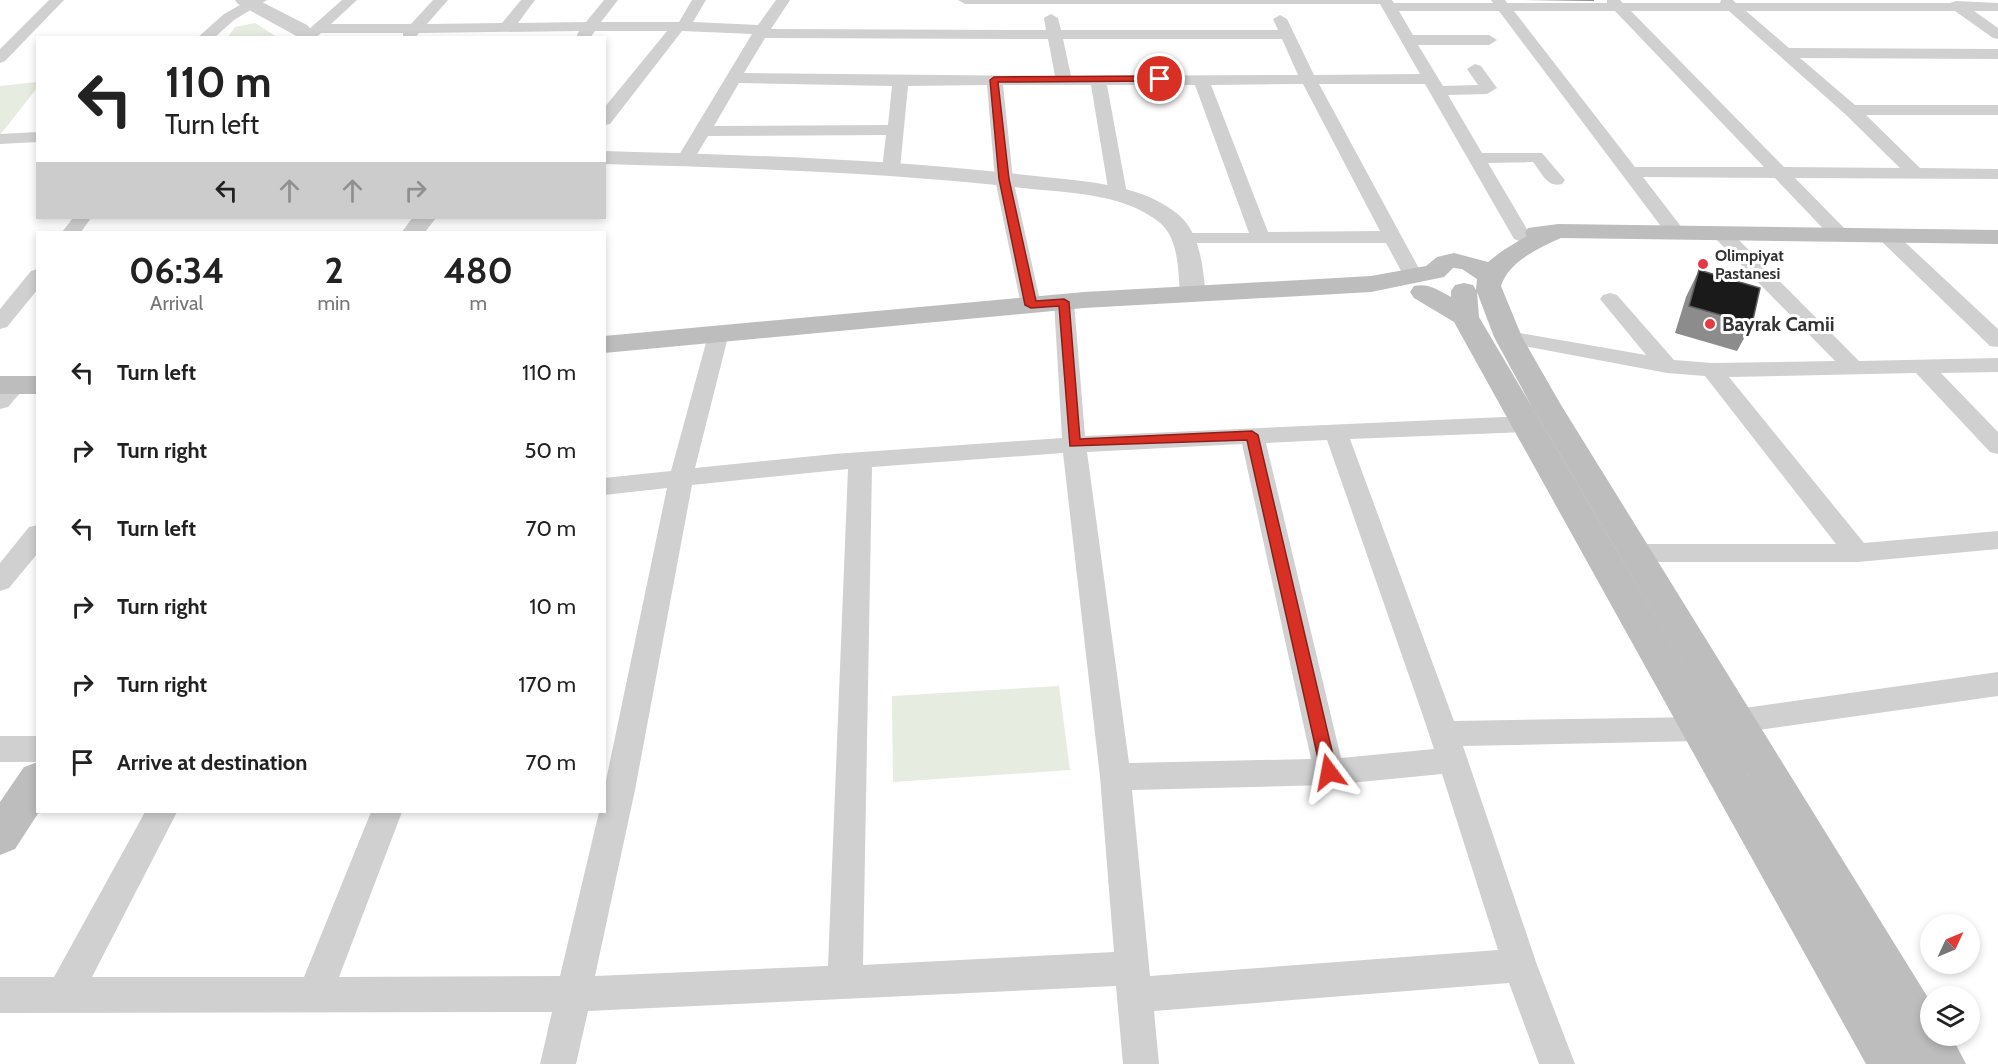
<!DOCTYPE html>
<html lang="en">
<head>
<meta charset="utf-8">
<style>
  body { margin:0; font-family:Cabin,sans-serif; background:#f6f6f6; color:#222; height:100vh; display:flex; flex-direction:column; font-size:22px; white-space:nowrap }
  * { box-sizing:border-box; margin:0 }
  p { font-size:20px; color:#767676 }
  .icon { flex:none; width:33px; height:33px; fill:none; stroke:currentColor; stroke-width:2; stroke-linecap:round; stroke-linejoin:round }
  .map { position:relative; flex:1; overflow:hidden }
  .details { position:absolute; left:36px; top:231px; width:570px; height:582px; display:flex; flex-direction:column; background:#fff; border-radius:0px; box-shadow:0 3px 9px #0003 }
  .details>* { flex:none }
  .hud { position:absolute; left:36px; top:36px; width:570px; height:183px; border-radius:0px; box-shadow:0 3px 9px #0003; background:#fff; color:#222; overflow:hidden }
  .needle { width:39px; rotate:46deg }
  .tools { position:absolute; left:1920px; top:914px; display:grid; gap:12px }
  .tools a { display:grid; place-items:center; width:60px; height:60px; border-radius:50%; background:#fff; box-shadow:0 3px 9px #0003; font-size:30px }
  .pin { position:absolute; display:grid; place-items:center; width:51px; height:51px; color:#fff; margin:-26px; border:3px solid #fff; border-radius:50%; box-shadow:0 2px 6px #0007 }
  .me { position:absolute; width:66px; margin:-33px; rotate:347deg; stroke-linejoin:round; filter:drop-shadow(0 0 4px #0008) }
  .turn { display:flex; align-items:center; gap:21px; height:126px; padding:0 30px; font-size:27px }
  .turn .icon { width:78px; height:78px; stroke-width:2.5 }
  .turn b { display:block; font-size:42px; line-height:51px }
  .lanes { display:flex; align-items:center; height:57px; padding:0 30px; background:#0003; justify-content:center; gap:30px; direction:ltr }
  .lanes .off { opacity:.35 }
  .eta { display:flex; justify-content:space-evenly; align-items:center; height:102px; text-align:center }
  .eta b { font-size:36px; font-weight:700; line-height:42px }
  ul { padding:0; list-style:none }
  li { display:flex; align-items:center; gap:18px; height:78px; padding:0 30px }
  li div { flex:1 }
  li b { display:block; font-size:22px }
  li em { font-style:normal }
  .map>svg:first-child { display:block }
  .green { fill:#e6ecdf }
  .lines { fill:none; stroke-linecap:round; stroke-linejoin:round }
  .minor { fill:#d0d0d0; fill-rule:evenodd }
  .tertiary { fill:#d0d0d0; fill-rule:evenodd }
  .secondary { fill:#bdbdbd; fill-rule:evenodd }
  .wall { fill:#8c8c8c }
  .building { fill:#1a1a1a; stroke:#5f5f5f; stroke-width:1.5 }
  .route { fill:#d93025; stroke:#8d1f18; stroke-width:1.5 }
  .poi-dot { fill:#e63946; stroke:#fff; stroke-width:2 }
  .labels { text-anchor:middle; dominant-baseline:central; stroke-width:6; stroke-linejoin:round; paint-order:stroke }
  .far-poi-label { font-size:16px; font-weight:bold; fill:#333; stroke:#fff; text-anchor:start }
  .poi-label { font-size:20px; font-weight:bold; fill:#333; stroke:#fff; text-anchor:start }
</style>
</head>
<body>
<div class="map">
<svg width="1998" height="1064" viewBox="0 0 1998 1064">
  <rect width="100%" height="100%" fill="#fff"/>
  <path class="green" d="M255,23l22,14h-49l7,-10z
    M37,82v6l-37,47v-49z
    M1059,686l11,84 -177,12 -1,-86z"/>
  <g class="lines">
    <path class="minor" d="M49,0h15l-59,61 -5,2v-14z
      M249,0h18l-33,20 -20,18h-17l27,-24z
      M342,0h15l-26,24h80l22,-24h15l-21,24 75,-1 19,-23h14l-17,23 68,-1 18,-22h14l-17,22h78l13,-22h14l-13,22 65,3 18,-25h14l-19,29 275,1 -2,-12 7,-4 7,4 3,12h217l-5,-11 7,-4 7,4 27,56 106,-1 -40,-70h-415l-7,-4h434l2,3h99l-2,-3h14l2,3h100v-3h13l3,3h97l1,-3h12l3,3h214l6,-2 42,2v8h-24l24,17v11l-5,-1 -38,-27h-209l43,37 209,1v10l-198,-1 55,47h143v10h-132l54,53 78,1v10l-203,-1 52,53 3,4 -3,4h-14l-58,-61 -132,-1 43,56 -3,4h-14l-170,-226h-100l14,24h76l8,5 -8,5h-71l25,41 35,-1 -11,-16 8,-5 6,2 16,22 -10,6 -39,1 34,58h60l23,27 -3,4c-15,4 -20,-11 -29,-22l-45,1 40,68 13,6 3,4 -3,4 -7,2 -20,-8 -89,-155h-106l104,192 -3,4h-14l-20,-37h-208l-3,-4 3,-4 7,-2h64l-54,-148h-88l20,109 -3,4h-12l-3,-4 -18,-109h-88l10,94 28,126 -3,4 -7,2 -7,-2 -3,-4 -26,-126 -8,-94 -79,1 -8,83 -3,4h-12l-3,-4 4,-34 -178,1 -17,28h-12l-3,-4 76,-126 -70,-3 -72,93 -6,1v-17l63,-77h-72l-5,7h-12l-1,-3 2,-4 -160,2 -4,5h-12v-5h-82l-4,4h-10l-2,-3 2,-3zM1514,11h101l149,156h-129zM1631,11h98l116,103 55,54 -116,-1zM765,38l283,1 7,37 -311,-3zM1063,39h219l16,36 -227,1zM739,83l153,3 -4,39 -174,1zM1303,84l77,147 -112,1 -57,-147z
      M38,132v10l-38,2v-10z
      M73,218h18l-10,14h-19z
      M1721,227l7,2 131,132 139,-3v14l-57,1 57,59v22l-8,-2 -74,-79 -187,4 135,166 134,-12v18l-140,13h-222l-9,-2 -4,-7 4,-7 9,-2h200l-131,-168 -38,-3 -159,-30 -8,-1 -3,-5 3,-5 8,-1 138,24 -46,-56 3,-4 7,-2 7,2 57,65 38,3 123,-2 -121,-124 -3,-4 3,-4z
      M1886,229l7,2 105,98v18l-8,-1 -111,-107 -3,-4 3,-4z
      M38,269v20l-31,38 -7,2v-20l31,-38z
      M1064,296l7,2 3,4 11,134 441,-20 8,3 4,5 -4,5 -8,3 -176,7 104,282 246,-4 10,3 5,9 -5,9 -10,3 -237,5 74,219 38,99h-36l-30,-81 -355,28 5,53h-36l-7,-78 -528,25 -12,53h-36l12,-52 -552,1v-36h54l91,-165h32l-85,165h212l67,-165h31l-63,165 221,-1 39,-164h5v-22l63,-302 -63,7v-17l67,-7 39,-143 8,-1 8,1 3,5 -34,135 139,-14 228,-16 -8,-136 3,-4zM1327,440l95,273 12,36 -93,9 -75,-315zM1242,444l69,315 -182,4 -42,-311zM1063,453l37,324 14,175 -251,13 9,-498zM848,469l-20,497 -233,10 40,-186 57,-305zM1442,774l56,176 -348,26 -18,-186 197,-5z
      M16,378l8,2 3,5 -19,22 -8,2v-21l8,-8z
      M38,525v28l-29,35 -9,3v-28l29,-36z
      M1998,672v24l-261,37 -10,-3 -5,-9 5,-9 10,-3z
      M0,736h38v26h-38z"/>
    <path class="tertiary" d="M235,0h23l49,25 13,13h-20l-62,-34z
      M604,151c141,4 282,8 422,24 48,6 109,6 149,37 26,19 27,53 31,82l-4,5 -9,3 -9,-3 -4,-5c-2,-24 -1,-56 -21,-72 -36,-29 -92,-29 -136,-34 -139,-16 -279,-20 -419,-24z
      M412,218h24l-11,14h-23z"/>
    <path class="secondary" d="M1558,224l440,6v14l-437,-6c-22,10 -52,23 -60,48l21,51 39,68 369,596v34h21l15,29h-100l-412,-742 -40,-24 -4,-6 4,-6c15,-3 24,4 37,11v-6l4,-6 9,-2 9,2 3,5 1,-11 -15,-10 -9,-1 -9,9 -73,15 -287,16 -480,45v-17l480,-44 287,-16 55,-10 11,-9 17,-4 34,9 14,-11 25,-15 -2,-3 3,-5zM1477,292l17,45 37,68 218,370 -270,-458z
      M0,376h38v18h-38z
      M38,762l1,50 -24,37 -15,6v-53l24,-35z"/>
  </g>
  <path class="wall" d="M1517,0h77v1z
    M1699,270l53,54 -15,27 -62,-18 11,-36z"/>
  <path class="building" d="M1699,270l61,18 -8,36 -63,-18z"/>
  <path class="route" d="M1160,76l4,3 -1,2 -165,1 11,97 27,122 28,-2 5,3 11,137 172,-8 6,4 79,337 -2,5 -6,2 -6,-2 -2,-5 -74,-332 -177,6 -11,-140 -28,2 -6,-3 -26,-126 -9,-99 4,-3z"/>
  <g class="poi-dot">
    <circle cx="1703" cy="264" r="6"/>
    <circle cx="1710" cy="324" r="6"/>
  </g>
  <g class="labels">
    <g class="far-poi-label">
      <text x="1715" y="255">Olimpiyat<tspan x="1715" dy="18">Pastanesi</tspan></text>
    </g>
    <g class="poi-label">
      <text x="1722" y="324">Bayrak Camii</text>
    </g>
  </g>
</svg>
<div class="tools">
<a><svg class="needle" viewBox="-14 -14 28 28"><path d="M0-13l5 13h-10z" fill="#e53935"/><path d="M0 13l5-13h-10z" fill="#767676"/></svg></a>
<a><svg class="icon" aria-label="layers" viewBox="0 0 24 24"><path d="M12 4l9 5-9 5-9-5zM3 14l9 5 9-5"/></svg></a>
</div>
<div class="pin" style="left:1160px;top:79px;background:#d93025"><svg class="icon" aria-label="arrive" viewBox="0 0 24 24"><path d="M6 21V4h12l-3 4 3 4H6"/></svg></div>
<svg class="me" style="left:1329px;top:772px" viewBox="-20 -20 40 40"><path d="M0-17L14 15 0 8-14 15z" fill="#d93025" stroke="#fff" stroke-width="4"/></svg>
<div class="hud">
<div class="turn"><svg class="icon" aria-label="left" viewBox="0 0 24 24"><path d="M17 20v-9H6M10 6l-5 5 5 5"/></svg><div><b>110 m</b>Turn left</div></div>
<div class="lanes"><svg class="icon" aria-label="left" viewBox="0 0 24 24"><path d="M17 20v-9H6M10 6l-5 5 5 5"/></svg><svg class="icon off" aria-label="ahead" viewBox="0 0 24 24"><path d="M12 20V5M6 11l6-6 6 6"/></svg><svg class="icon off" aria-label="ahead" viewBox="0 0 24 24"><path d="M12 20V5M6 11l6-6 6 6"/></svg><svg class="icon off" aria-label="right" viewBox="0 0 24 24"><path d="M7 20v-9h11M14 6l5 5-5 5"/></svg></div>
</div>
<section class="details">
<div class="eta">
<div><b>06:34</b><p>Arrival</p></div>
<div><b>2</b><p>min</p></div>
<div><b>480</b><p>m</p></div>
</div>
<ul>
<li><svg class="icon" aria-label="left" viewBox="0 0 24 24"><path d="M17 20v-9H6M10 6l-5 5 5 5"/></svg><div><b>Turn left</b></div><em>110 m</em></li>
<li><svg class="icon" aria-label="right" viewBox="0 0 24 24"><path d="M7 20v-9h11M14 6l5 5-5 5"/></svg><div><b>Turn right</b></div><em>50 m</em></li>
<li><svg class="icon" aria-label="left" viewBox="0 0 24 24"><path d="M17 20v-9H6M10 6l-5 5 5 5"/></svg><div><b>Turn left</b></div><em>70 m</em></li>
<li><svg class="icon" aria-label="right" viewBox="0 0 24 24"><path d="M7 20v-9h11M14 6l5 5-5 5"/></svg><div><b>Turn right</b></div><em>10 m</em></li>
<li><svg class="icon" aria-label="right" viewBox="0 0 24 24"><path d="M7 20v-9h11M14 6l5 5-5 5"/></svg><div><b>Turn right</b></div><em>170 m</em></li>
<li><svg class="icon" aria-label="arrive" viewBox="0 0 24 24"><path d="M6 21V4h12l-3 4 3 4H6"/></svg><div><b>Arrive at destination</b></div><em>70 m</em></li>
</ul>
</section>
</div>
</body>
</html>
